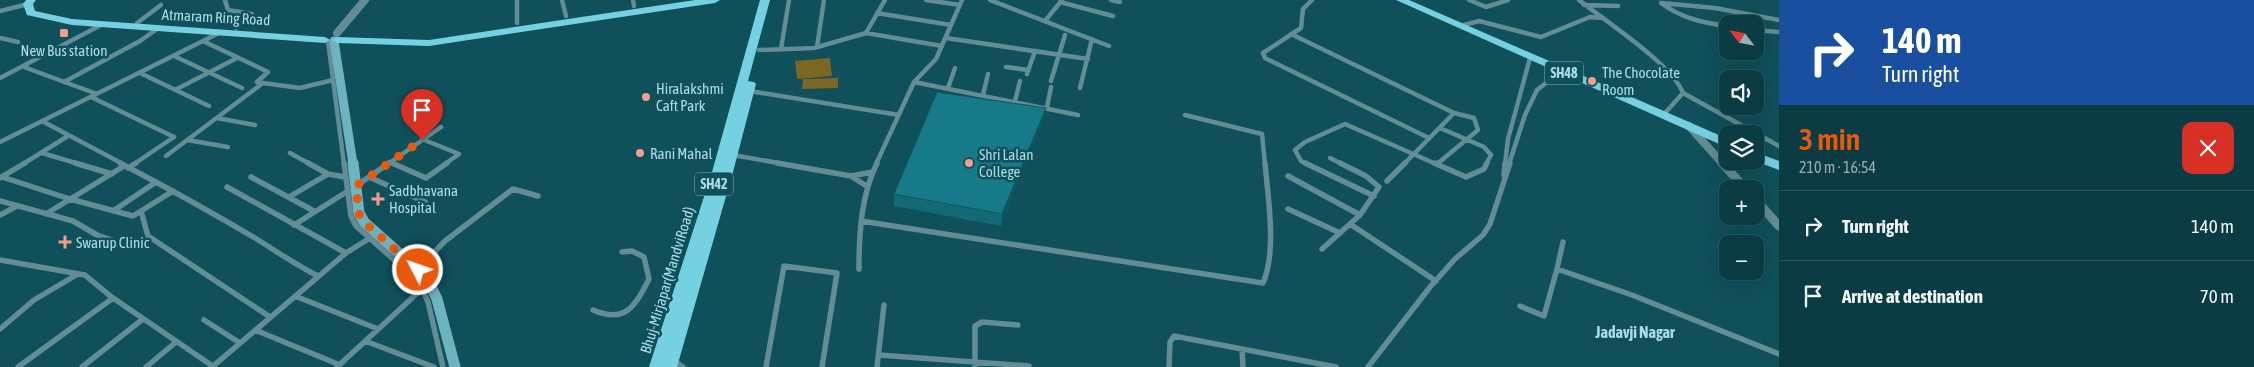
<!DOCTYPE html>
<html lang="en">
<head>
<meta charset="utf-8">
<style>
  body { margin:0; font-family:"Asap Condensed",sans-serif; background:#19474f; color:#f1f3f6; height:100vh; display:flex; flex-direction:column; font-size:19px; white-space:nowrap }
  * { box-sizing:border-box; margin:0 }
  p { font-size:16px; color:#9aadb2 }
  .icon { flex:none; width:28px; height:28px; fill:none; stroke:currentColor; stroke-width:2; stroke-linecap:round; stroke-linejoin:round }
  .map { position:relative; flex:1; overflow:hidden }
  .details { display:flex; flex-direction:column; background:#0b3c44; width:475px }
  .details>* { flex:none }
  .banner { background:#1a4fa0; color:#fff; overflow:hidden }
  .needle { width:32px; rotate:302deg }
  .controls { position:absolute; left:1719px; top:15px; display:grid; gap:10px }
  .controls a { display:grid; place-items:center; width:45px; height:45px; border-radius:10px; background:#0b3c44; box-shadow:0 5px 20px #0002,0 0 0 1px #2b565d; font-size:25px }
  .pin { position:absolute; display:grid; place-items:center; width:42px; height:42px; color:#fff; margin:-51px -21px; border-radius:50% 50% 50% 0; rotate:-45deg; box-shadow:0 0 5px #0007 }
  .pin .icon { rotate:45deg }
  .me { position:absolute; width:55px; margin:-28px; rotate:311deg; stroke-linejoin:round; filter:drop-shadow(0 0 4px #0008) }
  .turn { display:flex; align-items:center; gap:18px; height:105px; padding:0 20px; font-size:22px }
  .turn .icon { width:65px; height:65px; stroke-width:2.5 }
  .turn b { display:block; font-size:35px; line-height:42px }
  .round { display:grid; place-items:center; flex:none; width:52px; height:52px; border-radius:10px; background:#19474f }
  .summary { display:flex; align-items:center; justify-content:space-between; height:85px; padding:0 20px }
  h1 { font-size:30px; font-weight:600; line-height:38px; color:#ea580c }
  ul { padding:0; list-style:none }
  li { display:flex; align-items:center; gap:15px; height:70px; padding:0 20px; border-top:1px solid #2b565d }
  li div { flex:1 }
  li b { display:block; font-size:19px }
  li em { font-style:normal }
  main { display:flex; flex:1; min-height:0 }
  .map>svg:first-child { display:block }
  .green { fill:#7b6624 }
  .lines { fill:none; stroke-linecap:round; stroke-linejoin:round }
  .minor-far1 { stroke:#638c95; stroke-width:4.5 }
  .minor { stroke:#638c95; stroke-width:5.5 }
  .tertiary-far1 { stroke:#638c95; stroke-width:8 }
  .tertiary { stroke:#638c95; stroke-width:9 }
  .secondary-far1 { stroke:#6eb3c0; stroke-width:9 }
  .secondary { stroke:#6eb3c0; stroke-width:11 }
  .primary { fill:#75d0e1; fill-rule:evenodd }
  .wall { fill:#136976 }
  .shaded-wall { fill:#0f5560 }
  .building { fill:#167a89; stroke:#0f5560 }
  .route { stroke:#ea580c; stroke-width:9; stroke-dasharray:0 16.2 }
  .poi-dot { fill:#f49d8d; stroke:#0f505a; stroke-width:2 }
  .labels { text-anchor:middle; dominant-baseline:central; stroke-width:5; stroke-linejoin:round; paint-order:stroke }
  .shield { fill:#0f505a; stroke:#7cb2bc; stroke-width:1 }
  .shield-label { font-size:14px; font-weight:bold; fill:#aadce6 }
  .street-label { font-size:15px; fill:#aadce6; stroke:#0f505a }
  .poi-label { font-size:15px; fill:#aadce6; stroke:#0f505a; text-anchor:start }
  .neighbourhood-label { font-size:16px; font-weight:bold; fill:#aadce6; stroke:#0f505a }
</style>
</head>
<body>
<main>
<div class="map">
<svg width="1779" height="367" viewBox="0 0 1779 367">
  <rect width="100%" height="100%" fill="#0f505a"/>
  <path class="green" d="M830,58l2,18 -35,3 -2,-18z
    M838,78v10l-36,1 1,-10z"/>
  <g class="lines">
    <path class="minor-far1" d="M225,0l3,10 24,4 -16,14
      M517,0v23
      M562,0l4,16
      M633,0l1,6
      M926,0l34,5
      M990,0l119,46
      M1111,0l9,2
      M1312,0l-9,9 -2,19 -38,25 2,5 164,80
      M1469,0l17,7 22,-7
      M1579,0c26,21 93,64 104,93l-18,20
      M1060,2l53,14
      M1584,5l34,1
      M0,11l28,-7
      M877,13l74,12
      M1045,21l17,-21
      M137,23l24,-18
      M1464,25l15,-4 62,16 49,-20 13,1
      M1728,26c-25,-3 -47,-8 -67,-23l54,5 64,12
      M1755,30l24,2
      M866,33l19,-33
      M1291,34l163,79
      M0,38l18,4
      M946,38l142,21
      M203,41l65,31 -11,10
      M328,41l16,123
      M817,47l7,-47
      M781,49l8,-49
      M759,50l55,-2 52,-15 76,13
      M174,56l68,32
      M24,67l73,27
      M1006,67l22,3
      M140,73l69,33
      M1027,74l8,-23
      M0,78l101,-53
      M1051,81l14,-46
      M64,82l76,-41 17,-12
      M914,82l164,33
      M948,88l7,-20
      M1080,88l12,-49
      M175,90l62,-32
      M749,91l150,24
      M1683,93l96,53
      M983,95l5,-21
      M91,97l83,40
      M1015,101l5,-20
      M1047,107l4,-20
      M1185,115l77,19 3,30
      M217,118l38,7
      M42,121l81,43
      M1440,128l44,19 7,8 -5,9
      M422,139l37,15 -14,10
      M187,140l41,7
      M0,142l219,-109
      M42,153l37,11
      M290,153l20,11
      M733,155l51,9
      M166,156l97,-73 37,5 33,-8
      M1330,158l12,6
      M390,162l5,2
      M23,164l45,-28
      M134,164l40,-27
      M388,164l53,-37
      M876,164l38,-82 22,-23 26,-59
      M1307,164l-6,-3 -6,-11 10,-8 40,-18 91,40
      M1404,164l50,-51 20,5 4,12 -41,34
      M1505,164l3,-25 22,-81
      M1509,164l16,-49 12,-25 27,-21"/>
    <path class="minor" d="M75,163l37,11
      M120,163c46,24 91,49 135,75 21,13 41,27 63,38
      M308,163l20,11 17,3
      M344,163l7,53 5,10 63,56 9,20 15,65
      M392,163l34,15 21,-15
      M777,163l74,13 22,-4
      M1305,163l69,33
      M1434,163l32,14 18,-8 3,-6
      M1437,164l1,-1
      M128,168l8,-5
      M1504,175l1,-12
      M851,176l17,11
      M1288,176l72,39
      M2,177l68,22 63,17 40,-25
      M251,177l63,34
      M369,177l56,25
      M0,178l25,-15
      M1387,181l18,-18
      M356,186l33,-23
      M227,187l119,66
      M289,197l39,-23
      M0,201l73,20 24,14 15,5
      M1288,209l52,24
      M113,211l43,-29
      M141,211l7,25 122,81
      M46,214l78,-48
      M0,215l17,-9
      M861,221l402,62c14,-32 5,-85 2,-120
      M1350,224l86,57
      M294,225l54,-34
      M1322,249l38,-34 19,-28 -13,-11 -26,-13
      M0,260l85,15 28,23 101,69
      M418,269l27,-28 68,-52 25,7
      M859,269c0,-36 2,-73 18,-106
      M1557,269l6,-27
      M295,296l83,33
      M1520,306l24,10 13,-47 75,26 147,59
      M593,310c33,14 42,-4 56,-31l-5,-22 -12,-6 -10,1
      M204,320l36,23
      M0,329l34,-29 44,-26
      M255,330l85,35
      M365,341l69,26
      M1242,349l1,18
      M879,355l150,11
      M674,361l9,6
      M18,367l95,-69
      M82,367l61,-48
      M146,367l30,-25
      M212,367l134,-114 24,-15
      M337,367l86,-79
      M766,367l18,-101 53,7 -15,94
      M877,367l7,-62
      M975,367v-41l7,-4 36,3
      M1169,367l1,-25 4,-6 162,31
      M1368,367l62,-80 25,-28 28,-24 7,-11 20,-61"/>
    <path class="tertiary-far1" d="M337,33l28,-33
      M1689,126l34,38"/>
    <path class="tertiary" d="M1722,163l24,26
      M1755,199l24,27"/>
    <path class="secondary-far1" d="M334,41l19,123"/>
    <path class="secondary" d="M353,163l6,50 5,9 63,56 10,21 18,68"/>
    <path class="primary" d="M26,0h10l-3,4 2,7 37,8 253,18 5,3 -5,3 -253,-18 -45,-10 -4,-11z
      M695,0h25l-5,3 -286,43 -92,-3 -5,-3 5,-3 92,3z
      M760,0h10l-22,81 6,1 2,2 -23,88 -56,195h-28l63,-195z
      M1396,0h13l319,139v9z
      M1755,152l24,9v9l-24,-9z"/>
  </g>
  <path class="wall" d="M1044,119l-43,107 -107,-20v-12z"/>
  <path class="shaded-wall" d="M1046,108l-2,11 -43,107 1,-12z"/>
  <path class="building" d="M937,92l109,16 -44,106 -108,-20z"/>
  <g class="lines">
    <path class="route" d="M418,270l-54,-48 -5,-8 -3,-28 66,-46"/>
  </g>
  <g class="poi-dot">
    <rect x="59" y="28" width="10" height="10" rx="2.5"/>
    <circle cx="1592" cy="81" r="5"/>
    <circle cx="646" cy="97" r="5"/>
    <circle cx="640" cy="153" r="5"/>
    <circle cx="969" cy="163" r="5"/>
    <path d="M375.5 191.5h5v5h5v5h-5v5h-5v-5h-5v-5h5z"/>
    <path d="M62.5 234.5h5v5h5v5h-5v5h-5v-5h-5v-5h5z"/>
  </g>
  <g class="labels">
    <g class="shield">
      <rect x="1545" y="61.5" width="38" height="23" rx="4"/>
      <rect x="695" y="172.5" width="38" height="23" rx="4"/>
    </g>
    <g class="shield-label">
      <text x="1564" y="73">SH48</text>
      <text x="714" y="184">SH42</text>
    </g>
    <g class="street-label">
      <text transform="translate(216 17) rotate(3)">Atmaram Ring Road</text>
      <text transform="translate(667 280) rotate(-73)">Bhuj-Mirjapar(MandviRoad)</text>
    </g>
    <g class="poi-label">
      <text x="64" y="50" text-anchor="middle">New Bus station</text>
      <text x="1602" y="72">The Chocolate<tspan x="1602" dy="17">Room</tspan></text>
      <text x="656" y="88">Hiralakshmi<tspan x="656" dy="17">Caft Park</tspan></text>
      <text x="650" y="153">Rani Mahal</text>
      <text x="979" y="154">Shri Lalan<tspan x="979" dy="17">College</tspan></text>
      <text x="389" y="190">Sadbhavana<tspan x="389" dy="17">Hospital</tspan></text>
      <text x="76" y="242">Swarup Clinic</text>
    </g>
    <g class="neighbourhood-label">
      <text x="1635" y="332">Jadavji Nagar</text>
    </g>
  </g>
</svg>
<div class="controls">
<a><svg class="needle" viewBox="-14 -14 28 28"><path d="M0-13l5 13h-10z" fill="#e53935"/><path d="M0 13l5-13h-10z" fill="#9aadb2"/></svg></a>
<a><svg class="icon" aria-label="sound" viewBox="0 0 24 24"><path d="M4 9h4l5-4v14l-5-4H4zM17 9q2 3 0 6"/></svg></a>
<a><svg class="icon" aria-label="layers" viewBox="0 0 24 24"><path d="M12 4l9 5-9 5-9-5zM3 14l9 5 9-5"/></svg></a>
<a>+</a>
<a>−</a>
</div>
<div class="pin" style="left:422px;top:140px;background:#d93025"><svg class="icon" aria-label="arrive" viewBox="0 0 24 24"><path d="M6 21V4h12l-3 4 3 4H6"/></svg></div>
<svg class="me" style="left:418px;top:270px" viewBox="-20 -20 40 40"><circle r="17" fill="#ea580c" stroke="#fff" stroke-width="3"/><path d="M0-11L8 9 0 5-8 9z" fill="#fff"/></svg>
</div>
<section class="details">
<div class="banner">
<div class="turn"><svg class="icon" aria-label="right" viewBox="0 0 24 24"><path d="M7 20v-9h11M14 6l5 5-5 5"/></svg><div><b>140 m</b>Turn right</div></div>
</div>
<div class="summary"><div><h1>3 min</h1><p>210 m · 16:54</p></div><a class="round" style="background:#d93025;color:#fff"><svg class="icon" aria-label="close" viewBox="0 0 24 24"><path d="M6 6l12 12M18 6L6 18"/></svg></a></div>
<ul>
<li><svg class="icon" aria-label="right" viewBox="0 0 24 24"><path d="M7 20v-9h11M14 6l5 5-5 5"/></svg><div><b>Turn right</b></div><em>140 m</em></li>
<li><svg class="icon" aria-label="arrive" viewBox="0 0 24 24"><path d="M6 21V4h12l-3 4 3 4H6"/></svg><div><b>Arrive at destination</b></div><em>70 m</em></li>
</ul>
</section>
</main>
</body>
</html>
